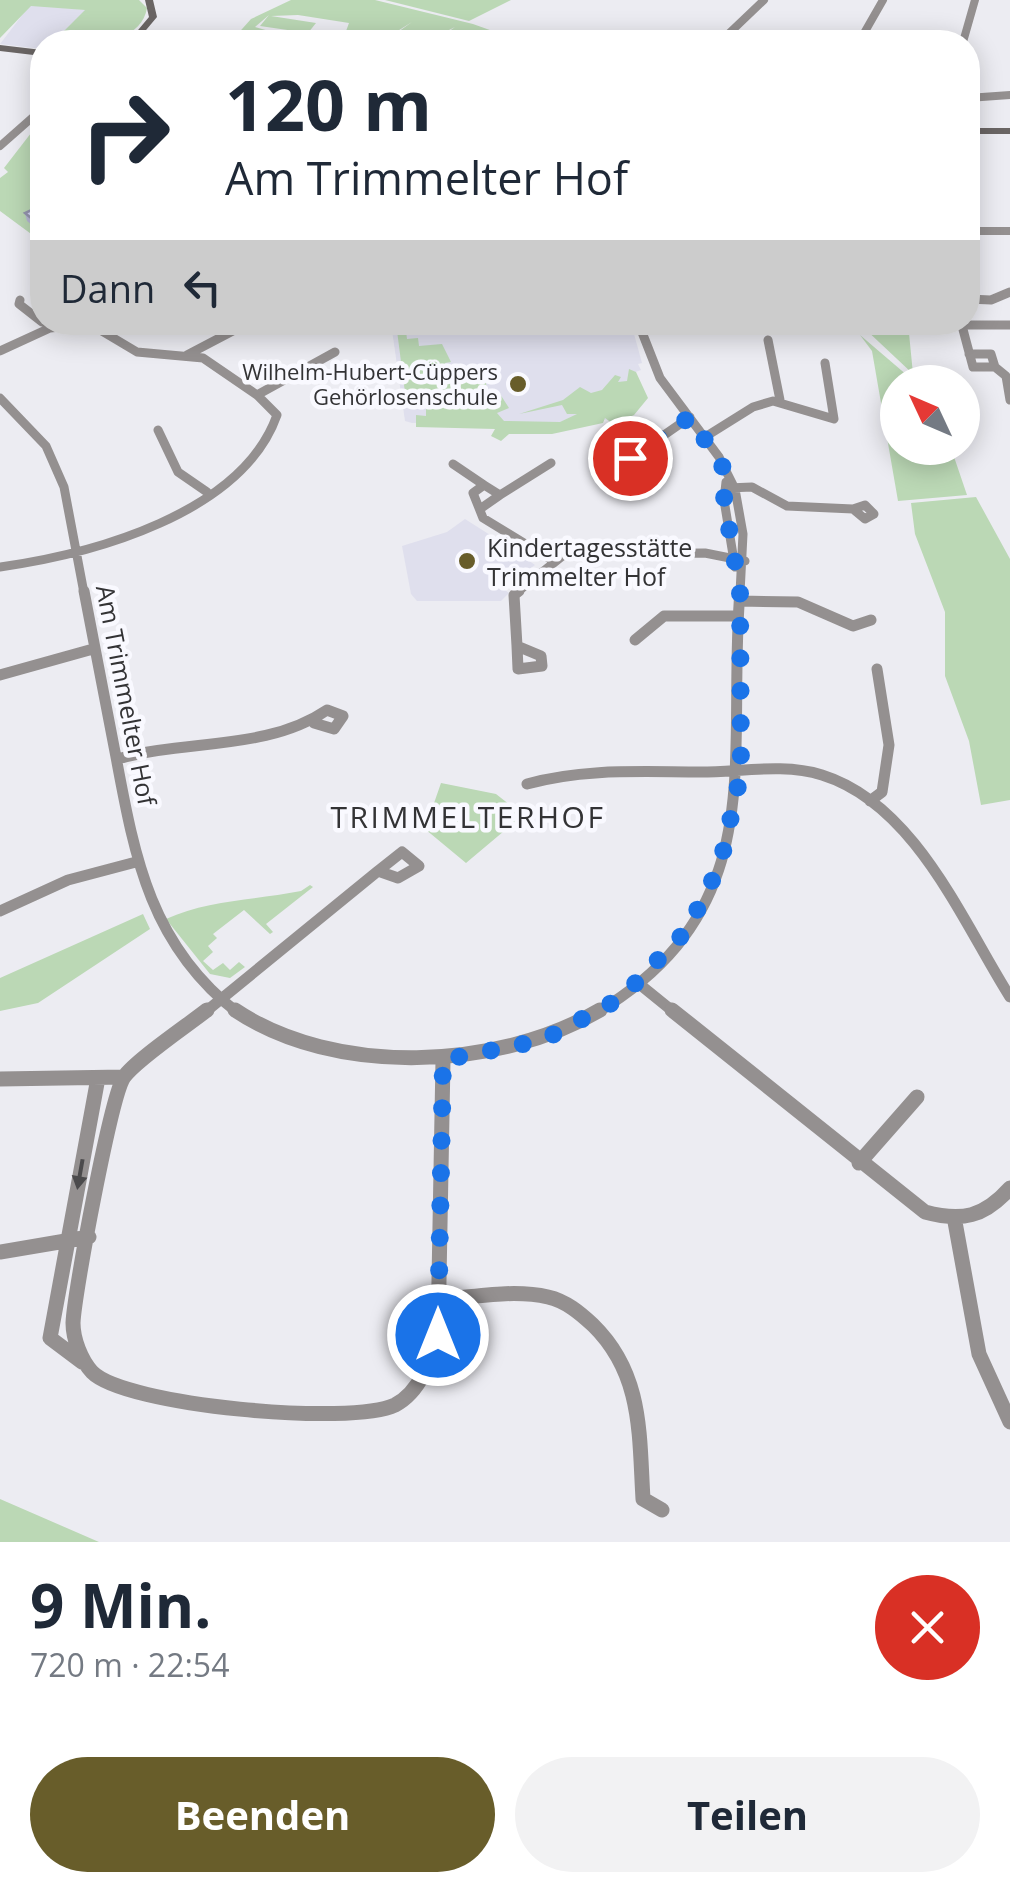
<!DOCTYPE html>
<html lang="de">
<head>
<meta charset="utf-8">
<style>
  body { margin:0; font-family:"Open Sans",sans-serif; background:#f2f2f3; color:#1f2937; height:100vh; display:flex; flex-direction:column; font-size:38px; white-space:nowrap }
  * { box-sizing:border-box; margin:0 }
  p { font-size:32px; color:#747a83 }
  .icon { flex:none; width:55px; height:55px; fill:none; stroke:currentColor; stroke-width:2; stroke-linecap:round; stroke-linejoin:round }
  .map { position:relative; height:1542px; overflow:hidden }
  .sheet { display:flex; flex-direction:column; background:#fff; flex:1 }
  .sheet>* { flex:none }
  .hud { position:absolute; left:30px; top:30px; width:950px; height:305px; border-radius:40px; box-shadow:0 5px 25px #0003; background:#fff; color:#1f2937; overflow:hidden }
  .needle { width:65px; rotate:314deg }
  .controls { position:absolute; left:880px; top:365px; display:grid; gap:20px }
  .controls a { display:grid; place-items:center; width:100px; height:100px; border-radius:50%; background:#fff; box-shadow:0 5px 25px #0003; font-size:50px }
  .pin { position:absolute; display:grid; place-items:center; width:85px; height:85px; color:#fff; margin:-42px; border:5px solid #fff; border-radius:50%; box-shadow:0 2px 10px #0007 }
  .me { position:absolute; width:110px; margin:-55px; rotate:0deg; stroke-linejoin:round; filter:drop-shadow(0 0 8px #0008) }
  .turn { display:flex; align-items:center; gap:35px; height:210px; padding:0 30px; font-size:45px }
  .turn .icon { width:130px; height:130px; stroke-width:2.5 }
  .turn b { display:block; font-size:70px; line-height:85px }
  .then { display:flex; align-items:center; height:95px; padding:0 30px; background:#0003; gap:20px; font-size:38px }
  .round { display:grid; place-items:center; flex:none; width:105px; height:105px; border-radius:52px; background:#f2f2f3 }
  .overview { display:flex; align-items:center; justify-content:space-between; height:170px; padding:0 30px }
  h1 { font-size:60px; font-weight:700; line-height:75px }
  .action { display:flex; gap:20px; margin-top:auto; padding:20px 30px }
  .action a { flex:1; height:115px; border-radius:60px; background:#685d2a; color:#fff; font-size:40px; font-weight:700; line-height:115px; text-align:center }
  .action a+a { background:#f2f2f3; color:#1f2937 }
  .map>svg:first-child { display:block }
  .built { fill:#dfdfed }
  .green { fill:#bbd8b5 }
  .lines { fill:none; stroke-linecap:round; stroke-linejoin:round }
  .street-far3 { stroke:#949090; stroke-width:8 }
  .street-far2 { stroke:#949090; stroke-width:9 }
  .street-far1 { stroke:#949090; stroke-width:11 }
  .street { stroke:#949090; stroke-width:15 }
  .secondary { fill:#6a6564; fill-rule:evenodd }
  .wall { fill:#b7b7d5 }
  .building { fill:#d5d5f8; stroke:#9595ae; stroke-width:2.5 }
  .oneway { fill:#4b4a4c }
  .route { stroke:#1a73e8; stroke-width:18; stroke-dasharray:0 32.4 }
  .poi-dot { fill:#685d2a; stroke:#f9f9ff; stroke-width:4 }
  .labels { text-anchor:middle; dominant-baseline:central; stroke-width:9; stroke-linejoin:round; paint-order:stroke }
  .far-poi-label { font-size:22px; fill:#333335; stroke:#f9f9ff; text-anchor:end }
  .poi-label { font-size:25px; fill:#333335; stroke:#f9f9ff; text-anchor:start }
  .street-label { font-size:25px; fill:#333335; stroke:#f9f9ff }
  .quarter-label { font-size:30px; letter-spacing:2.5px; fill:#333335; stroke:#f9f9ff }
</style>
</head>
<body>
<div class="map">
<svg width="1010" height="1542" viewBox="0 0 1010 1542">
  <rect width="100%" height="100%" fill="#ececf2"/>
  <path class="built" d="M30,5l56,5 -33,32h-11v7l-42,-5z
    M391,323h240l11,40 -4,1 3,6 -8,3 -13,44 -74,14 -65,-10 -69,2 -7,-2z
    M465,519l33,21 6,-4 26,18 -5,4 10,7 -33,23 7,5 -8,8h-84l-6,-7 -9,-48 45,-14z"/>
  <path class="green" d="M0,0h139l8,8c-7,40 -64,34 -94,34l32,-32 -54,-4 -31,32z
    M291,0h84l98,24 50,18h-89l21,-15 -30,15h-41l28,-20 -32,20h-79h41l7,-19 -51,-8 -27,1 45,7 -8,10 -48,-7 9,-11 -14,12 21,6 -4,9 -38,-4 17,-19z
    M385,0h126l-42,21z
    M38,124h4v118l-42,-31v-33l8,-6 -4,-4z
    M871,322l37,1 5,51 -50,-47z
    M396,323h9l2,16 11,-1 1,8 23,-2 9,18 -6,1 3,16 37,-3 3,22 12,-4 9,14 -12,5 7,8 56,1 17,-8h-10l-5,-9 -43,9 44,-14 17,-13 11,6 11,-3 13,-15 6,2 -3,5 9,-1 2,-12 7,3 12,26 -14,17 -21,9 -8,-6 -2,5 -51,11h-43l-8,7 -10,-5 4,-7 -79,-2v-12l10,1v-9l-19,1z
    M860,335l55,47h-17v66h53l16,47 -69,6 -26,-150z
    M976,497l34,62v241l-29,5 -12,-64 -24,-65v-64l-30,-78 -4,-31z
    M441,783l55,11 27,21 -57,48 -41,-34z
    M310,885l3,2 -47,37 7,8 -3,2 -26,-24 -31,24 4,4 -9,8 5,6 -10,9 10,9 10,-7 7,7 9,-8 6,5 -15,11 -20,-4 -44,-55c41,-19 90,-19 135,-28z
    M143,914l7,15 -112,74 -38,8v-33z
    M0,1499l99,43h-99z"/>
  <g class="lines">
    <path class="street-far3" d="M720,42l44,-42
      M859,42l24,-42
      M963,42l12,-42
      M968,98l42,-3
      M0,146l42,-37
      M968,231h42"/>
    <path class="street-far2" d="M968,299l23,1 19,-8
      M20,300l-1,4 23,18
      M638,322l22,56 59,79 16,32 8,45 -3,59
      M961,322l12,45h22l11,9 4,24
      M961,325h49
      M768,340l12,60
      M0,351l50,-23 40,-4 47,28 66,6 54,37 20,20c-35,99 -185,139 -277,152
      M969,354h22l4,13
      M187,355l61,-32
      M257,395l78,-43
      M0,398l46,48 18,41 20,106
      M158,430l20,42 29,20
      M705,437l48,-30 20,-6 61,18 -9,-56
      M631,458l59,-41
      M453,464l31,21
      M726,482l-2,18 11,67
      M728,488l24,-1 35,19 66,3
      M500,495l51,-32
      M865,505l9,9 -9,5 -12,-10z
      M480,509l20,-14 -16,-10 -11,8 10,25 72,44
      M516,593l49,-39 140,-1 40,8"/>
    <path class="street-far1" d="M84,591c11,55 21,111 32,166 19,102 35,189 122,256
      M740,601l58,1 55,24 18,-6
      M635,640l29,-24h74
      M517,646l24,10 1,10 -24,3z
      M517,646l-3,-51 5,-4
      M0,675l93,-26
      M118,759c68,-20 149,-8 209,-49l16,6 -9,13 -20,-6
      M527,784c57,-16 115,-12 174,-12 39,0 83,-9 121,3 93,29 140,146 188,222
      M870,801l12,-9 7,-47 -12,-76
      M402,852l17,14 -21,12 -20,-7z
      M0,911l68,-31 68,-18
      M638,983l37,30
      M204,1013l174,-142
      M596,1013c178,-106 130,-254 144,-422"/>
    <path class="street" d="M207,1010c-19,15 -71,50 -83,67 -13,19 -50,217 -51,246 0,16 8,37 19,49 33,34 260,54 303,33 25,-13 36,-45 43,-70l5,-275
      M235,1010c100,67 263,60 365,0
      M672,1010l253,202c37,10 59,5 85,-24
      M0,1079l124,-2
      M859,1163l58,-66
      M955,1222l24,132 31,68
      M0,1252l89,-15
      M439,1300c34,-3 75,-11 109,-3 18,4 32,16 45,28 50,49 46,109 50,174l19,11
      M82,1362l-32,-24 48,-260"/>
    <path class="secondary" d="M145,0h8l4,17 -21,25h-8l21,-25z
      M0,45l42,5v6l-42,-5z
      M968,128h42v6h-42z"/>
  </g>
  <path class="wall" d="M42,205v28l-15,-12 -2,-8z"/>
  <path class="building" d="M42,205v22l-17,-14z"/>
  <defs><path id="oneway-solid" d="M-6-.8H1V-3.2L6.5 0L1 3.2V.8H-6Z" transform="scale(2.5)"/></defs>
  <use class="oneway" href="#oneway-solid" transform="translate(80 1174) rotate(100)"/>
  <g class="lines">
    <path class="route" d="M438,1335l5,-275 100,-20 78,-42 66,-68 33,-65 21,-92 -1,-183 -16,-90 2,-28 -36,-55 -60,41"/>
  </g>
  <g class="poi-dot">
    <circle cx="518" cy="384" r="10"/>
    <circle cx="467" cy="561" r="10"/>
  </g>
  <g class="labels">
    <g class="far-poi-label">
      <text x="498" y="371">Wilhelm-Hubert-Cüppers<tspan x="498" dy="25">Gehörlosenschule</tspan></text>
    </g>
    <g class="poi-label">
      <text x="487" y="547">Kindertagesstätte<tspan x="487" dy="29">Trimmelter Hof</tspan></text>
    </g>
    <g class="street-label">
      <text transform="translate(127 695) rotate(79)">Am Trimmelter Hof</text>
    </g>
    <g class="quarter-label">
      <text x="468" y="816">TRIMMELTERHOF</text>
    </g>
  </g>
</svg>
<div class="controls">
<a><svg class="needle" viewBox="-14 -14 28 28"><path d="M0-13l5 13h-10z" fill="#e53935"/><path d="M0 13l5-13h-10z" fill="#747a83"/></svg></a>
</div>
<div class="pin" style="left:630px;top:458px;background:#d93025"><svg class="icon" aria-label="arrive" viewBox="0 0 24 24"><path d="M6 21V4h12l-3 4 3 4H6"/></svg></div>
<svg class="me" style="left:438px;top:1335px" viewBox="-20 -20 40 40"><circle r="17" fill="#1a73e8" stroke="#fff" stroke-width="3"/><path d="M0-11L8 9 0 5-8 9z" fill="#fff"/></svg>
<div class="hud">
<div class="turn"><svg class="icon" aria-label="right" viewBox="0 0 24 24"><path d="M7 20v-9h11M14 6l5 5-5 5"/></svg><div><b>120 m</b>Am Trimmelter Hof</div></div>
<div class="then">Dann<svg class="icon" aria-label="left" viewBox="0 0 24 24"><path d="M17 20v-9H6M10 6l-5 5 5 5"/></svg></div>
</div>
</div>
<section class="sheet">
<div class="overview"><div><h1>9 Min.</h1><p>720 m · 22:54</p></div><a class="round" style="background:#d93025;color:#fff"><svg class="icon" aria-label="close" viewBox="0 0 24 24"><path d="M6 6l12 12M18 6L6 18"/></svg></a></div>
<div class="action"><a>Beenden</a><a>Teilen</a></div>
</section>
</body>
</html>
